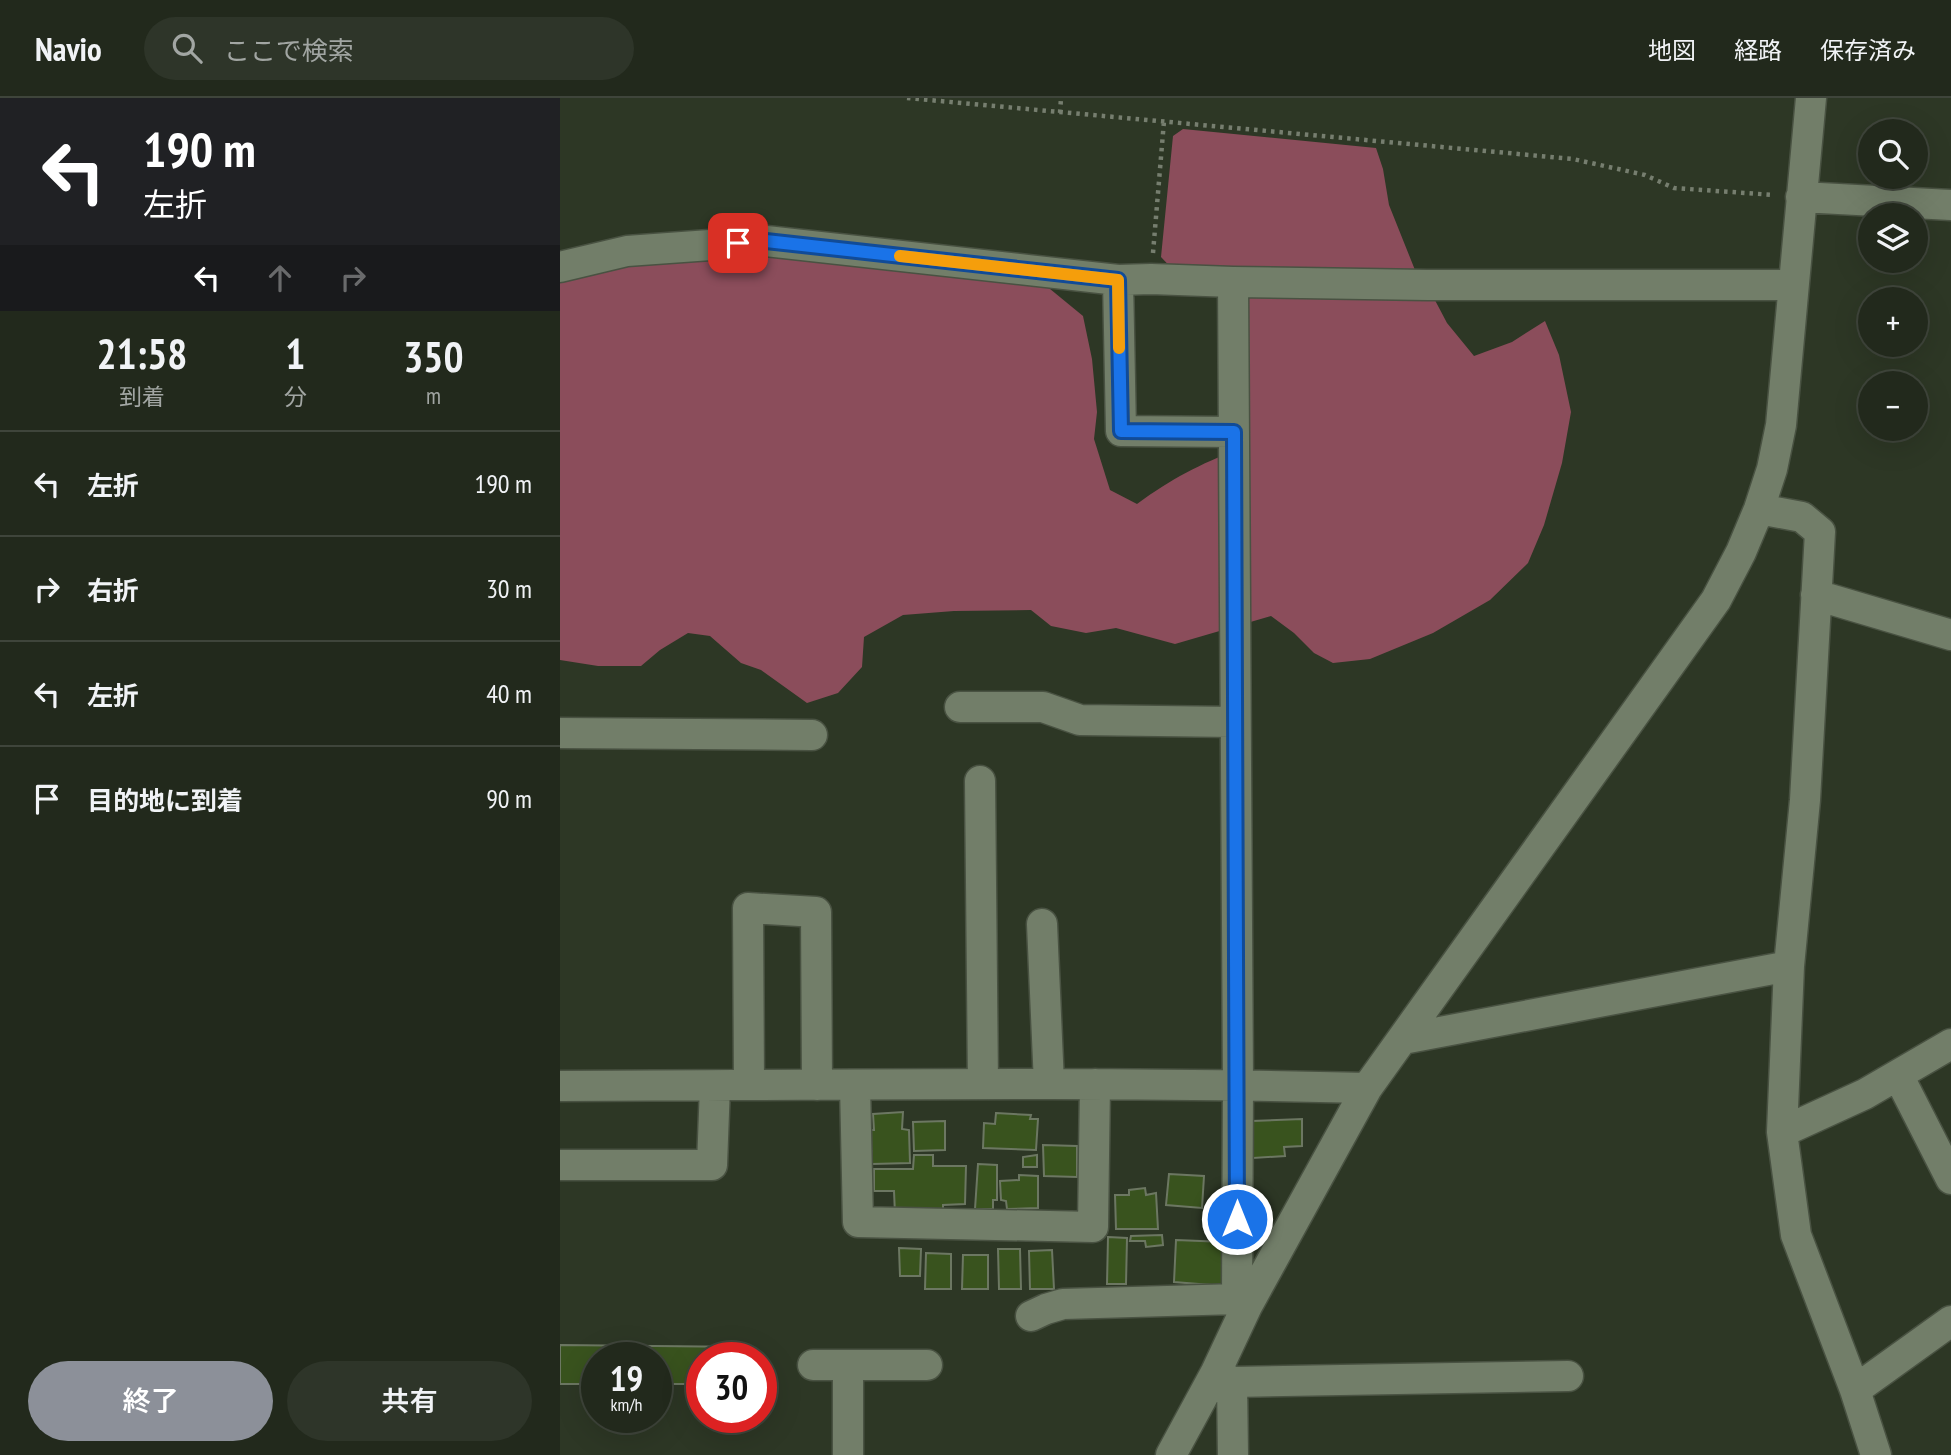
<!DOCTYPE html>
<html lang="ja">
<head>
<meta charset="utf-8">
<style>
  body { margin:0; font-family:"PT Sans Narrow","Noto Sans JP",sans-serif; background:#2e3529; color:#f1f3f6; height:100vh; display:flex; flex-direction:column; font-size:26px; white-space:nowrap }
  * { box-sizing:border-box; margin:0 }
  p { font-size:23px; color:#a2a6a3 }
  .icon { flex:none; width:38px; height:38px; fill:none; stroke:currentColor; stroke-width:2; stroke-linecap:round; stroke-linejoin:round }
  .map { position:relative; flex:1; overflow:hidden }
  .drawer { display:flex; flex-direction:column; background:#22291c; width:560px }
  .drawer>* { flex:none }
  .guide { background:#202124; color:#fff; overflow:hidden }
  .fabs { position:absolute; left:1298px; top:21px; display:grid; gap:14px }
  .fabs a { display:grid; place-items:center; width:70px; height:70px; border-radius:50%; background:#22291c; box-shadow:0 7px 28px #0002,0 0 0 2px #3f453b; font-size:35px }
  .speed { position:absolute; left:21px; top:1244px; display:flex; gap:14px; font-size:35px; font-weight:700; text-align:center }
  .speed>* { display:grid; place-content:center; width:91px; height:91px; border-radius:50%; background:#22291c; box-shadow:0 7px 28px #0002,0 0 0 2px #3f453b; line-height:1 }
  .speed small { font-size:18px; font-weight:400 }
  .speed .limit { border:10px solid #d22; background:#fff; color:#111 }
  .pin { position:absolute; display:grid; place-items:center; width:60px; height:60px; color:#fff; margin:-30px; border-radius:14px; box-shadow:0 4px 10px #0006 }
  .me { position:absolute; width:77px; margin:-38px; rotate:0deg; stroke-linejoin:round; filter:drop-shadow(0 0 5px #0008) }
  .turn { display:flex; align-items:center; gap:24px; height:147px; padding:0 28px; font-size:32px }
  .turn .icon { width:91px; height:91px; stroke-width:2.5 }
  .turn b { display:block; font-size:49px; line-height:60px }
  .lanes { display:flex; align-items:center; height:66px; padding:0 28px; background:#0003; justify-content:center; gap:35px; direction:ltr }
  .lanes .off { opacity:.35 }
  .eta { display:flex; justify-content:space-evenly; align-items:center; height:119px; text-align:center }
  .eta b { font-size:42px; font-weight:600; line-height:49px }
  .cta { display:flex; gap:14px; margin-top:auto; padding:14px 28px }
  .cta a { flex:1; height:80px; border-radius:42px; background:#8c9099; color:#fff; font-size:28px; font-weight:600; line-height:80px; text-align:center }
  .cta a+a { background:#2e3529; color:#f1f3f6 }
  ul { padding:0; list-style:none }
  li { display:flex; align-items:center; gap:21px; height:105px; padding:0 28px; border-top:2px solid #3f453b }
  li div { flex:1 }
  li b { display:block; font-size:26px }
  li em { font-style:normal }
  header { display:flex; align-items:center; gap:42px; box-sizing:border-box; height:98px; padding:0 35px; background:#22291c; border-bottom:2px solid #3f453b }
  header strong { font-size:33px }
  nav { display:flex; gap:38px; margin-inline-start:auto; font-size:24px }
  .search { width:490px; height:63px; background:#2e3529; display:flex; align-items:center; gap:18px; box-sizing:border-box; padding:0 24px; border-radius:38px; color:#a2a6a3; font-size:26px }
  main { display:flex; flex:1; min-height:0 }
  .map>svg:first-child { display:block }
  .forest { fill:#8b4d5b }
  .building { fill:#39531e; stroke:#6c7762; stroke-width:2 }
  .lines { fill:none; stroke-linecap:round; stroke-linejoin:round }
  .minor-casing { stroke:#495242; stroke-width:33 }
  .path { stroke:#767e6f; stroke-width:4.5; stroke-dasharray:3.5 5; stroke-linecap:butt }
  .minor { stroke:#727e69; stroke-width:30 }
  .route-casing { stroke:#114b97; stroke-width:18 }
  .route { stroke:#1a73e8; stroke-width:12 }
  .slow { stroke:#f59e0b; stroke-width:12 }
</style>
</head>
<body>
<header>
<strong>Navio</strong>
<div class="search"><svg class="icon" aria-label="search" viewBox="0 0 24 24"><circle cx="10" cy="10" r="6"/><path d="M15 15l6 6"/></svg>ここで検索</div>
<nav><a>地図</a><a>経路</a><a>保存済み</a></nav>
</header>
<main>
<section class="drawer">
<div class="guide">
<div class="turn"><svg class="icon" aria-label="left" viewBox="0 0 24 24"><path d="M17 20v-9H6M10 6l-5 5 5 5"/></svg><div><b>190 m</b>左折</div></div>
<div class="lanes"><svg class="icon" aria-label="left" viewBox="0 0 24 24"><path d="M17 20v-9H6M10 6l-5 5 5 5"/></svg><svg class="icon off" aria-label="ahead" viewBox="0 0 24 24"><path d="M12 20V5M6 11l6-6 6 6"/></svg><svg class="icon off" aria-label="right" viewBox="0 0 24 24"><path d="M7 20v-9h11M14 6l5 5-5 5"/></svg></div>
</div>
<div class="eta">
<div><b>21:58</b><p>到着</p></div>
<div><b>1</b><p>分</p></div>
<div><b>350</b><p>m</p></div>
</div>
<ul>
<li><svg class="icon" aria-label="left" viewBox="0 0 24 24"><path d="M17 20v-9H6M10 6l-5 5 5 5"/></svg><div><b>左折</b></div><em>190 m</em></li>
<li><svg class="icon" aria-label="right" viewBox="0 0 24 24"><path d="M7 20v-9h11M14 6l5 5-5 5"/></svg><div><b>右折</b></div><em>30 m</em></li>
<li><svg class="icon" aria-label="left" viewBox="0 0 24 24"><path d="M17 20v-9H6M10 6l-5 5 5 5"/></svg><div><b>左折</b></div><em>40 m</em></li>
<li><svg class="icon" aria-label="arrive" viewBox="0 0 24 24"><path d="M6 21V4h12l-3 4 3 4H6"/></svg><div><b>目的地に到着</b></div><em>90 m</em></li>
</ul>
<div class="cta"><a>終了</a><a>共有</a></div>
</section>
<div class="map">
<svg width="1391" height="1357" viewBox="0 0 1391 1357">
  <rect width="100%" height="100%" fill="#2d3725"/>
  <path class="forest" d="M623,31l193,19 7,21 6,36 28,70h-239l-17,-18 12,-121z
    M204,157l280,29 39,32 9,43 5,53 -3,27 16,51 27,14c34,-25 63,-40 102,-55l1,-158 187,-6 20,38 27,33 38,-14 33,-21 14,34 12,57 -9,51 -18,62 -16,38 -38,37 -57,33 -63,26 -37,4 -19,-10 -20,-20 -23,-17 -96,28 -59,-16 -30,5 -35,-7 -20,-16 -77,1 -51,4 -39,22 -2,30 -24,26 -31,10 -46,-33 -20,-7 -31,-27 -22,-3 -28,17 -19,16h-43l-38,-6v-381l70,-13z"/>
  <path class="building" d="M343,1014l-1,17 7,1 1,33 -38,1v-13h-5l1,-21h6l-1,-16z
    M436,1015l35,2 -1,4h8l-2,31 -53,-2 1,-25 11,1z
    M742,1021v27l-18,1 1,9 -32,2 -1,-37z
    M385,1023v29l-31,1 -1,-29z
    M483,1047l34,1v31l-33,-1z
    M354,1057h19v11h33l-1,38 -22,1v7l-48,2 -1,-23h-20v-22h39z
    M477,1057v12h-14v-10z
    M418,1066l19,1v35h-4v9h-18z
    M609,1076l35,2 -2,32 -36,-3z
    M459,1077l19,1v32l-31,1 -1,-8 -5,-1 -1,-19 19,-1z
    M585,1090l1,7 10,-2 2,36h-42l-1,-34h14v-5z
    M602,1137l1,10 -17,2 -1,-6h-15l1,-5z
    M548,1139l19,1 -1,46h-19z
    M616,1142l49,2 -1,44 -50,-4z
    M339,1150l22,1 -1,27h-20z
    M438,1151h22l1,40h-22z
    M492,1152l2,39h-24l-1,-38z
    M366,1155l25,1v35h-26z
    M403,1157h25v34h-26z
    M0,1247l190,2v11h-48v26h-46v-26h-59v26h-37z"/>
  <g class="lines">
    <g class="minor-casing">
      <path id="minor" d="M1241,99l150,8
        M0,169l67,-16 139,-10 352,39 33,-1 82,3 194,3h365
        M558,182l3,151 113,1
        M673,184l5,802 -1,215 10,7
        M1199,411l43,8 18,15 -15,268 -16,166 -7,166 14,103 59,155 21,65
        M1256,497l135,40
        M400,609h83l37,13 155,2
        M0,635l252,2
        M420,683l3,303
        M482,826l7,160
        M843,941l386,-73
        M1338,977l53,104
        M189,987l-1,-177 68,4 1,173
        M295,987l3,137 235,5 2,-143
        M0,988c269,-1 538,-5 807,2
        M1222,1034l83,-38 86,-50
        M0,1067h152l3,-79
        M471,1218l15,-7 17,-5 174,-5
        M253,1267h114
        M656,1274l16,10 1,73
        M672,1284l336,-6
        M1295,1292l96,-69
        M288,1357v-90
        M611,1357l45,-83 31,-66 120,-218 349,-488 25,-48 18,-43 13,-40 9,-44 30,-327"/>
    </g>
    <path class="path" d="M347,0l666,61 72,16 29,13 100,7
      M500,15l1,-15
      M593,155l11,-132"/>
    <use href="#minor" class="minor"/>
  </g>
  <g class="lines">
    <g class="route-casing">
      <path id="route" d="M178,145l28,-2 352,39 3,151 113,1 3,787"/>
    </g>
    <use href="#route" class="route"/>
    <path class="slow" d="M340,158l218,24 1,68"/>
  </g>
</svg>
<div class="fabs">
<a><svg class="icon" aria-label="search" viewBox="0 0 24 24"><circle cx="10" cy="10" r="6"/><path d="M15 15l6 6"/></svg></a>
<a><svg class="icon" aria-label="layers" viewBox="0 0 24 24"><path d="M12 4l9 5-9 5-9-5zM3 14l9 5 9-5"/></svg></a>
<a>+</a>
<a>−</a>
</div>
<div class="speed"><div>19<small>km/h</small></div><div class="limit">30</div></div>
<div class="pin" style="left:178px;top:145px;background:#d93025"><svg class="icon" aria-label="arrive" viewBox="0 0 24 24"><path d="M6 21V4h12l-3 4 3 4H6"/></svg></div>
<svg class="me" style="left:677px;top:1121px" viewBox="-20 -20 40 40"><circle r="17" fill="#1a73e8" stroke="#fff" stroke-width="3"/><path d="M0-11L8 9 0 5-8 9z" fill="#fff"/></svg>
</div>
</main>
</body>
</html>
